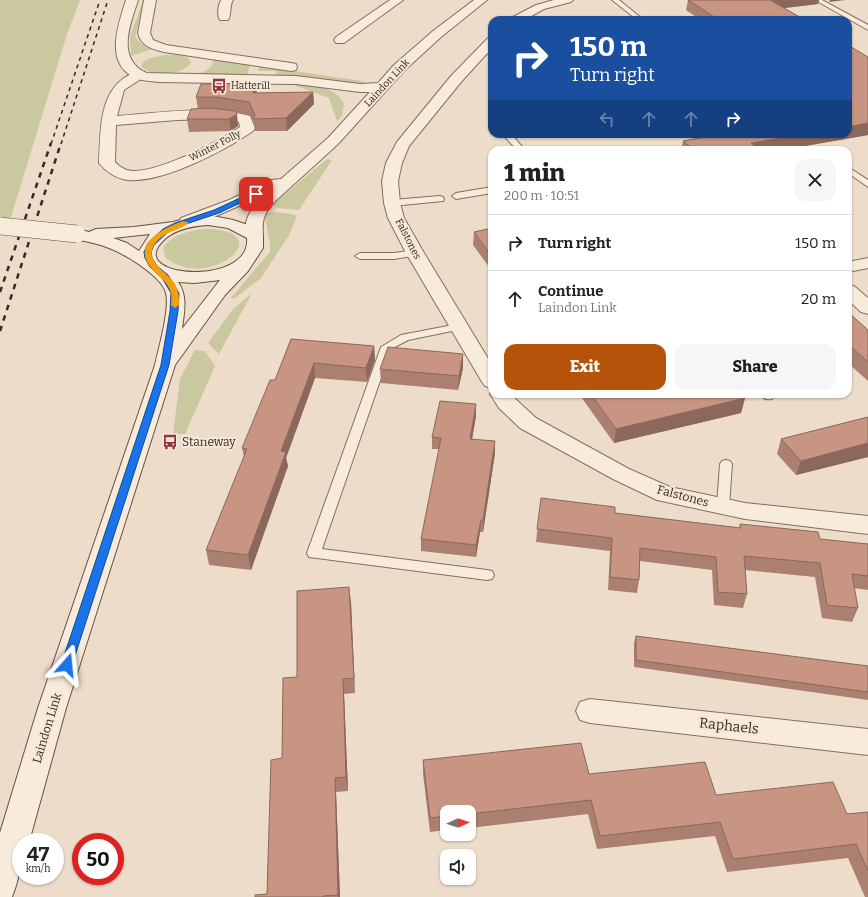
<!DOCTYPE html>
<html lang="en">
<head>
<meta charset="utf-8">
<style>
  body { margin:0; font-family:Bitter,serif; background:#f6f6f6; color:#222; height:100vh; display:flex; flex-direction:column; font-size:15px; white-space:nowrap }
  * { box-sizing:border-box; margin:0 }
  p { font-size:13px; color:#767676 }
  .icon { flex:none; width:22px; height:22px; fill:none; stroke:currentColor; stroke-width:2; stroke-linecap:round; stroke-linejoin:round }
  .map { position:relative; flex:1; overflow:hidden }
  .details { position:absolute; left:488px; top:146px; width:364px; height:252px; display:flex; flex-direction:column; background:#fff; border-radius:12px; box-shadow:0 1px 3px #0004 }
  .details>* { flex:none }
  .hud { position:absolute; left:488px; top:16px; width:364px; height:122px; border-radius:12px; box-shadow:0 1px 3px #0004; background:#1a4fa0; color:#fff; overflow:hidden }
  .needle { width:26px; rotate:87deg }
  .fabs { position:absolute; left:440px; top:805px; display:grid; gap:8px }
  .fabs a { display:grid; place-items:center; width:36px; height:36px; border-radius:8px; background:#fff; box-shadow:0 1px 3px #0004; font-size:20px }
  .speed { position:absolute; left:12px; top:833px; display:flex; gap:8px; font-size:20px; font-weight:700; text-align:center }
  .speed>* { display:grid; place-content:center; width:52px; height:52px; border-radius:50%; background:#fff; box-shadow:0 1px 3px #0004; line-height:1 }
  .speed small { font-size:10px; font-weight:400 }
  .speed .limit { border:6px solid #d22; background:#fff; color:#111 }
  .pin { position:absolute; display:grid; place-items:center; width:34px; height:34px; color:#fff; margin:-17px; border-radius:8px; box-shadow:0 2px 6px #0006 }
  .me { position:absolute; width:44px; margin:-22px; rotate:18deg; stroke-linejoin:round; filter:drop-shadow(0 0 3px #0008) }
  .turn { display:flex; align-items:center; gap:14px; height:84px; padding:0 16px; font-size:18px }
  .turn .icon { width:52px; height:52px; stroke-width:2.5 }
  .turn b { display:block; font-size:28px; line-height:34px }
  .lanes { display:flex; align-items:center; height:38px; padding:0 16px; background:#0003; justify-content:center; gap:20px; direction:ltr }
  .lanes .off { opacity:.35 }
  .round { display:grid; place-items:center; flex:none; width:42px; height:42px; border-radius:12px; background:#f6f6f6 }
  .head { display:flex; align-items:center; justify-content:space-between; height:68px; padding:0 16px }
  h1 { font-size:24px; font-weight:800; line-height:30px }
  .primary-button { display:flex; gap:8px; margin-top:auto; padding:8px 16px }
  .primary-button a { flex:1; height:46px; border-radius:12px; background:#b45309; color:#fff; font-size:16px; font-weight:800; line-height:46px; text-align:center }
  .primary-button a+a { background:#f6f6f6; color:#222 }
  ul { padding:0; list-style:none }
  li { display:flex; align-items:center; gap:12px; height:56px; padding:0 16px; border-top:1px solid #e0e0e0 }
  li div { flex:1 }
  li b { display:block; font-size:15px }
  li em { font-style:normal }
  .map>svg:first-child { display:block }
  .green { fill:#c9c89e }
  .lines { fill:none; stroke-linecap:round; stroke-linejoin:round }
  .service-casing { stroke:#876e5f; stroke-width:2 }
  .minor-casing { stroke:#876e5f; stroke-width:2 }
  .tertiary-casing { stroke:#876e5f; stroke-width:2 }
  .secondary-casing { stroke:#695042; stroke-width:2 }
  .service { fill:#f7ebdc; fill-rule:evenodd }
  .minor { fill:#f7ebdc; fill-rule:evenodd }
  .tertiary { fill:#f7ebdc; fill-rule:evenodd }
  .secondary { fill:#f7ebdc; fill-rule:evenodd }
  .rail-far1 { stroke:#382921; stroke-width:1.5; stroke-dasharray:4 4; stroke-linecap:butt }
  .rail { stroke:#382921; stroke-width:2.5; stroke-dasharray:5.5 5.5; stroke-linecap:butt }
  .secondary-bridge-casing { stroke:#695042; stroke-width:18; stroke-linecap:butt }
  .secondary-bridge { stroke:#f7ebdc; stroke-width:17 }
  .wall { fill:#ab8070 }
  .shaded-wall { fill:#8b685b }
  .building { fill:#c79582; stroke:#8b685b }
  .route { fill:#1a73e8; stroke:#114b97 }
  .slow { fill:#f59e0b }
  .labels { text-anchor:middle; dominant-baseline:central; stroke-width:4; stroke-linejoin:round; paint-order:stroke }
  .far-street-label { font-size:10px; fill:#382921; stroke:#f3e8d8 }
  .far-poi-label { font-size:10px; fill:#382921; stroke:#f3e8d8; text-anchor:start }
  .poi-label { font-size:12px; fill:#382921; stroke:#f3e8d8; text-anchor:start }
  .street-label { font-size:12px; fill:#382921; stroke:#f3e8d8 }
  .near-street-label { font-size:14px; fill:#382921; stroke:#f3e8d8 }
</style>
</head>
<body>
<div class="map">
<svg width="868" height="897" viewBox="0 0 868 897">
  <rect width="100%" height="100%" fill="#ecdcc9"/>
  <path class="green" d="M0,0h80l-13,34 -59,193 -8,-1z
    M143,0h2l-10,36 5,7 13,6 -22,7 -1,-19z
    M165,55c9,0 21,-2 26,7 -5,13 -42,16 -50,4 4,-9 15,-9 24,-11z
    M214,59l36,6 -3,10 -47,-1 11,-7z
    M260,66l102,15 3,2 -6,1 -56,-8 -27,-1 1,-4h-19z
    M291,83c18,2 44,2 53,21l-2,12 -5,5 -8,-23 -38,-14z
    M327,159l5,1 -33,50 -21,-2 -6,-3z
    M273,212l19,2 5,2 -8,19 -28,43 -26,20h-4l39,-46v-8l-5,-27v-3z
    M205,229c77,0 6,64 -39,29l-3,-10c9,-14 26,-17 42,-19z
    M252,293l-33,61 -11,-11 25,-34z
    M195,350l10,1 10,15 -30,68h-12l7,-55z"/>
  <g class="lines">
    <g class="service-casing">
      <path id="service" d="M612,0h7l21,17 -5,1z
        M815,0h7l46,25v5z
        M482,48l10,3v4l-12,-4 -1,-1z
        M505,134h6l14,16h-8l-12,-13z
        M848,167l20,13v7l-20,-14z
        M492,187v6l-36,6 -4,-3 4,-3z
        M440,196l3,1 1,2 -1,2 -51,5 -4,-3 4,-3z
        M415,250l5,3 -2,2 -24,4h-34l-5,-3 5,-3h34z
        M458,324l4,1 1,2 -1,2 -54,11 -17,9 -69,200 165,21 5,1 2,4 -2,4 -5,1 -178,-23 -2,-4 74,-206 20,-12z
        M760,394h12l2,2 -2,3c-6,1 -8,0 -12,-5z
        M726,460l4,1 2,3 -3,42 -1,3 -5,2 -5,-2 -1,-3 3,-42 2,-3z"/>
    </g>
    <g class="minor-casing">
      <path id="minor" d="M221,0h12c-4,6 -1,14 -5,20h-8c-3,-4 -2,-15 1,-20z
        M390,0h13l-59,43h-8l-2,-3 2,-3z
        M554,0h19l-2,2 -27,7 -20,11h-15l2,-2 25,-13z
        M492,37v11l-31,34 -52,64 -7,17 -4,18 2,22 4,15 20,35 68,112v23l-7,-2 -3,-4 -76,-129 -18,-35 -4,-15 -2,-22 4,-18 11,-21 54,-66 37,-38z
        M140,71l5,1 2,3 -23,15 -7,26c44,-3 90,-11 133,0l5,12 -2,3c-29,20 -90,52 -125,49 -11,-1 -22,-8 -29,-17 2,-35 -1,-81 41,-92zM212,119l27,3 1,5c-20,14 -89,50 -113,43 -4,-1 -9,-5 -12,-8l1,-37 61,-5z
        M868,258v10l-20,4v-10z
        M848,285l6,1 14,12v16l-7,-2 -13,-12z
        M492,390v4h18l26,24 93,51 41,18 75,16 123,13v18l-123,-15 -88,-19 -44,-21 -93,-51 -21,-20 -9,-14z
        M590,699l278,30v26l-278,-32 -10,-3 -4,-9 4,-9z"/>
    </g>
    <g class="tertiary-casing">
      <path id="tertiary" d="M126,0h12c-8,25 -22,58 8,73l150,3 64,8 18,-1 16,-18 39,-34 41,-31h13l-46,37 -37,34 -66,73 -66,60c-9,12 -10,17 -9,32l-2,4 -6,1 -6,-1c-10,-15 3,-33 13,-44l-69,30 -6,1 -6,-1 -2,-4 2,-4 48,-18 42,-20 10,-1 47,-41 42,-46h-10l-64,-8 -137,-2c-7,-1 -14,-1 -21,-3 -35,-13 -20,-54 -12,-79z
        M144,0h12l-6,33 3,7 13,5 125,18 5,1 1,3 -1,3 -5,1 -127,-19c-12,-3 -23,-6 -26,-19z"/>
    </g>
    <g class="secondary-casing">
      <path id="secondary" d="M208,215l25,5 18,6 10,6 2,4v12l-15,23 -23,24 -50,70 -109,343 -37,134h-8c0,21 -1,35 -9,55h-12v-64l38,-125 117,-343c4,-18 15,-56 11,-72 -4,-17 -41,-39 -57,-45 -12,-5 -25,-7 -38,-10l-2,-4 2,-4 6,-1 12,3 7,-3 38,-2 39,-5 23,-6zM208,225l20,3 19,10c5,48 -118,41 -86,5 12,-14 31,-17 47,-18zM150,234l-11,17 -12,-8 -14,-5zM220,280l-38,49c2,-17 6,-33 -4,-47l17,1z"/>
    </g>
    <use href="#service" class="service"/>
    <use href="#minor" class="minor"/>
    <use href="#tertiary" class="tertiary"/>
    <use href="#secondary" class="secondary"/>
    <path class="rail-far1" d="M51,144l49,-144
      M61,144l47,-144"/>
    <path class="rail" d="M0,292l51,-149
      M0,331l61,-188"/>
    <g class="secondary-bridge-casing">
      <path id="secondary-bridge" d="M0,226l77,8"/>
    </g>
    <use href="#secondary-bridge" class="secondary-bridge"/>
  </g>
  <path class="wall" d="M688,0h131l-1,4 -34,4 21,12h-104l-15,-10z
    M868,57v78l-86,15h-101l2,-9 30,-6 -1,-1h136z
    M313,92l1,12 -27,27h-32l-1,-9 -4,-7 -14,-3 2,14 -7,5 -42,1 -2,-13 11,-10 -2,-12 61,-4z
    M492,228v43l-19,-26 1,-13z
    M848,312l20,18v51l-20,-18z
    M291,339l83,7 1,14 -8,22 -52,-4 -29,80 2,8 -37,104 -42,-5 -3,-15 38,-93 -2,-9 33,-68z
    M463,354v14l-5,22 -77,-7 -1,-14z
    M579,394h43l3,4h120l-4,15 -127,30z
    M476,416l-4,23 23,14 -12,79h-3l-4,25 -55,-6v-12l18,-90h-7v-12z
    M868,417v40l-72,18 -19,-21 4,-15z
    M541,498l74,15 124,15 1,-4 80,15 48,5v46l-14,-2 4,20 -6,14 -30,-4 -7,-41 -70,-7 2,24 -4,14 -29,-3 -2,-35 -72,-9 -1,19 -2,13 -29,-3 2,-39 -74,-9z
    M351,602l4,91 -11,1 4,97 -12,1 4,105h-85l12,-3 15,-136 15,-81z
    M636,636l232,30v34l-234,-33v-24z
    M423,760l166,14 127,21 131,19 21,-2v85h-3l-17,-39 -121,14 -12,-36 -118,13 -9,-35 -119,14v-16h-22v18l-17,2 -7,-58z"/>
  <path class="shaded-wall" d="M770,0h49l-1,4 -50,6z
    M830,0h15l-16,2z
    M256,83l1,12 -4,-2z
    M313,92l1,12 -27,27 -1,-13z
    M237,114l1,12 -7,5 -2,-12z
    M868,123v12l-86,15h-32l1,-7 55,-9h42v-7z
    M374,346l1,14 -8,22 -1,-14z
    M463,354v14l-5,22 1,-14z
    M314,363l1,15 -29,80 2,8 -37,104 -3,-15 33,-104z
    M745,398l-4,15 -127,30 2,-14z
    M476,404v12l-6,35v-12z
    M495,441v12l-12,79v-12z
    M868,443v14l-72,18 5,-14z
    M481,520l-1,12 -4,25v-12z
    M349,587l2,15 4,91 -1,-15z
    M343,679l1,15 4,97 -2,-14z
    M335,778l1,14 4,105h-2z"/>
  <path class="building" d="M688,0h82l35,20h-86z
    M848,45l20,12v66l-20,4z
    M256,83l-3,10 60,-1 -27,26 -33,1 2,-4 -6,-13 -33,-5h-20l5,-13z
    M210,108l26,3 1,3 -8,5h-42l4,-10z
    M722,134h84l-55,9 9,7h-66l-11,-9z
    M492,228v29l-18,-25z
    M848,312l20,18v32l-20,-18z
    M291,339l83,7 -8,22 -52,-5 -33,88 5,1 -38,103 -42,-5 41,-101 -5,-1 28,-68h5z
    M388,347l75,7 -4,22 -79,-7z
    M591,394h31l3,4 18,-4h98l4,4 -129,31z
    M440,401l36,3 -6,35 25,2 -12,79h-2l-5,25 -55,-6 20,-101 -9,-1z
    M868,417v26l-67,18 -20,-22z
    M541,498l74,9v6l126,15 -1,-4 78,8 2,7 48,5v32l-16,-2 6,34 -31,-3 -7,-42 -76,-7 3,38 -29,-2 -2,-35 -76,-9 -1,32 -29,-3 2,-39 -75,-9z
    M349,587l5,91 -11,1 3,98 -11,1 3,117 -15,1v1h-68v-2l12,-1 4,-134 11,-2 1,-80 14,-1v-86z
    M636,636l232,30v26l-232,-32z
    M581,743l8,31 116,-12 11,33 117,-13 14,32 21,-2v59l-12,-27 -123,15 -13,-37 -120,14 -9,-36 -122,14v-2h-22v4l-17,2 -7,-58z"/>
  <path class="route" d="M253,192l6,2 -40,19 -39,13 -12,6 -14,13 -3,7 1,6 5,8 11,9 11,18 -1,18 -9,54 -97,300 -1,3 -4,1 -4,-1 -2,-3 100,-300 9,-54 1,-18 -9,-15 -12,-11 -5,-9 -1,-6 4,-9 15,-14 12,-6 39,-13z"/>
  <path class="slow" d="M183,221l6,2c-9,7 -21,8 -30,16 -20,20 6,30 16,45 4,7 4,14 4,21l-4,3 -4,-3c0,-3 1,-8 0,-12 -2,-10 -13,-17 -19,-24 -22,-26 11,-40 31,-48z"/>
  <defs>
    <g id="bus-bare" transform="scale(1.2)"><path d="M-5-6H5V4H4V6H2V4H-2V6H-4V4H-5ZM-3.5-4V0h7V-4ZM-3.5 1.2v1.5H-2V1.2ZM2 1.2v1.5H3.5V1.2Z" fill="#913442" stroke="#f3e8d8" stroke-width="2.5" paint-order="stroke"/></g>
  </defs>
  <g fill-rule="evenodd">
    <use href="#bus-bare" x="219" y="86"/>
    <use href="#bus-bare" x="170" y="442"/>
  </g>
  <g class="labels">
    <g class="far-street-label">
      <text transform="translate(387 83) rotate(-47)">Laindon Link</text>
      <text transform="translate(215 146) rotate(-27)">Winter Folly</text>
      <text transform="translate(408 239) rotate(63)">Falstones</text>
    </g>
    <g class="far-poi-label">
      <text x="231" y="86">Hatterill</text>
    </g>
    <g class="poi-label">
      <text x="182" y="442">Staneway</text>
    </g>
    <g class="street-label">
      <text transform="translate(683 496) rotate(15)">Falstones</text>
      <text transform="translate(47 728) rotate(-73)">Laindon Link</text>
    </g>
    <g class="near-street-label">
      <text transform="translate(729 726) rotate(6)">Raphaels</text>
    </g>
  </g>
</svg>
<div class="fabs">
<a><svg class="needle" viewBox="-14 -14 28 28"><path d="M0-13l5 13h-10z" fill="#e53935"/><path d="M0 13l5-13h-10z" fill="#767676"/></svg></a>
<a><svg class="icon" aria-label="sound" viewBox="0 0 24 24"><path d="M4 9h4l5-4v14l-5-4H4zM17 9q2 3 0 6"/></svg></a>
</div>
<div class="speed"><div>47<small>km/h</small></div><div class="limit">50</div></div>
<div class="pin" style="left:256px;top:194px;background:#d93025"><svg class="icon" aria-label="arrive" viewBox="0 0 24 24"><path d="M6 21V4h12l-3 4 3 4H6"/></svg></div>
<svg class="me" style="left:67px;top:665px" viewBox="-20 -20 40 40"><path d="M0-17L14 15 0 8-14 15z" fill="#1a73e8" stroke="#fff" stroke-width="4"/></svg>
<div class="hud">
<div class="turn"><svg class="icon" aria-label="right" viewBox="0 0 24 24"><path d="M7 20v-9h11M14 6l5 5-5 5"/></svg><div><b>150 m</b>Turn right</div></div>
<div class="lanes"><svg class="icon off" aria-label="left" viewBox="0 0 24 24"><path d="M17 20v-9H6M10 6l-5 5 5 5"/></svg><svg class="icon off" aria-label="ahead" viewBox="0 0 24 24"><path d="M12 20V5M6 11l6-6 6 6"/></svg><svg class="icon off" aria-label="ahead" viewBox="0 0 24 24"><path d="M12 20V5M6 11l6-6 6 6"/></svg><svg class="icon" aria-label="right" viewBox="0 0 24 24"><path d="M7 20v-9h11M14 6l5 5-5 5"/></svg></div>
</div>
<section class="details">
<div class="head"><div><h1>1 min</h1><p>200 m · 10:51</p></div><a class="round"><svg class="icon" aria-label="close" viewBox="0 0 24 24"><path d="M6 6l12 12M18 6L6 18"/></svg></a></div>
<ul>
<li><svg class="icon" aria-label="right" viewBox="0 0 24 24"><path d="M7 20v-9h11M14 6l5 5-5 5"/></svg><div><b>Turn right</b></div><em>150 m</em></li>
<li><svg class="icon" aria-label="ahead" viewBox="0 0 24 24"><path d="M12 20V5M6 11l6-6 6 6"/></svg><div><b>Continue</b><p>Laindon Link</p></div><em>20 m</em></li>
</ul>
<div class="primary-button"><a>Exit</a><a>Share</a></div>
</section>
</div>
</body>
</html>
